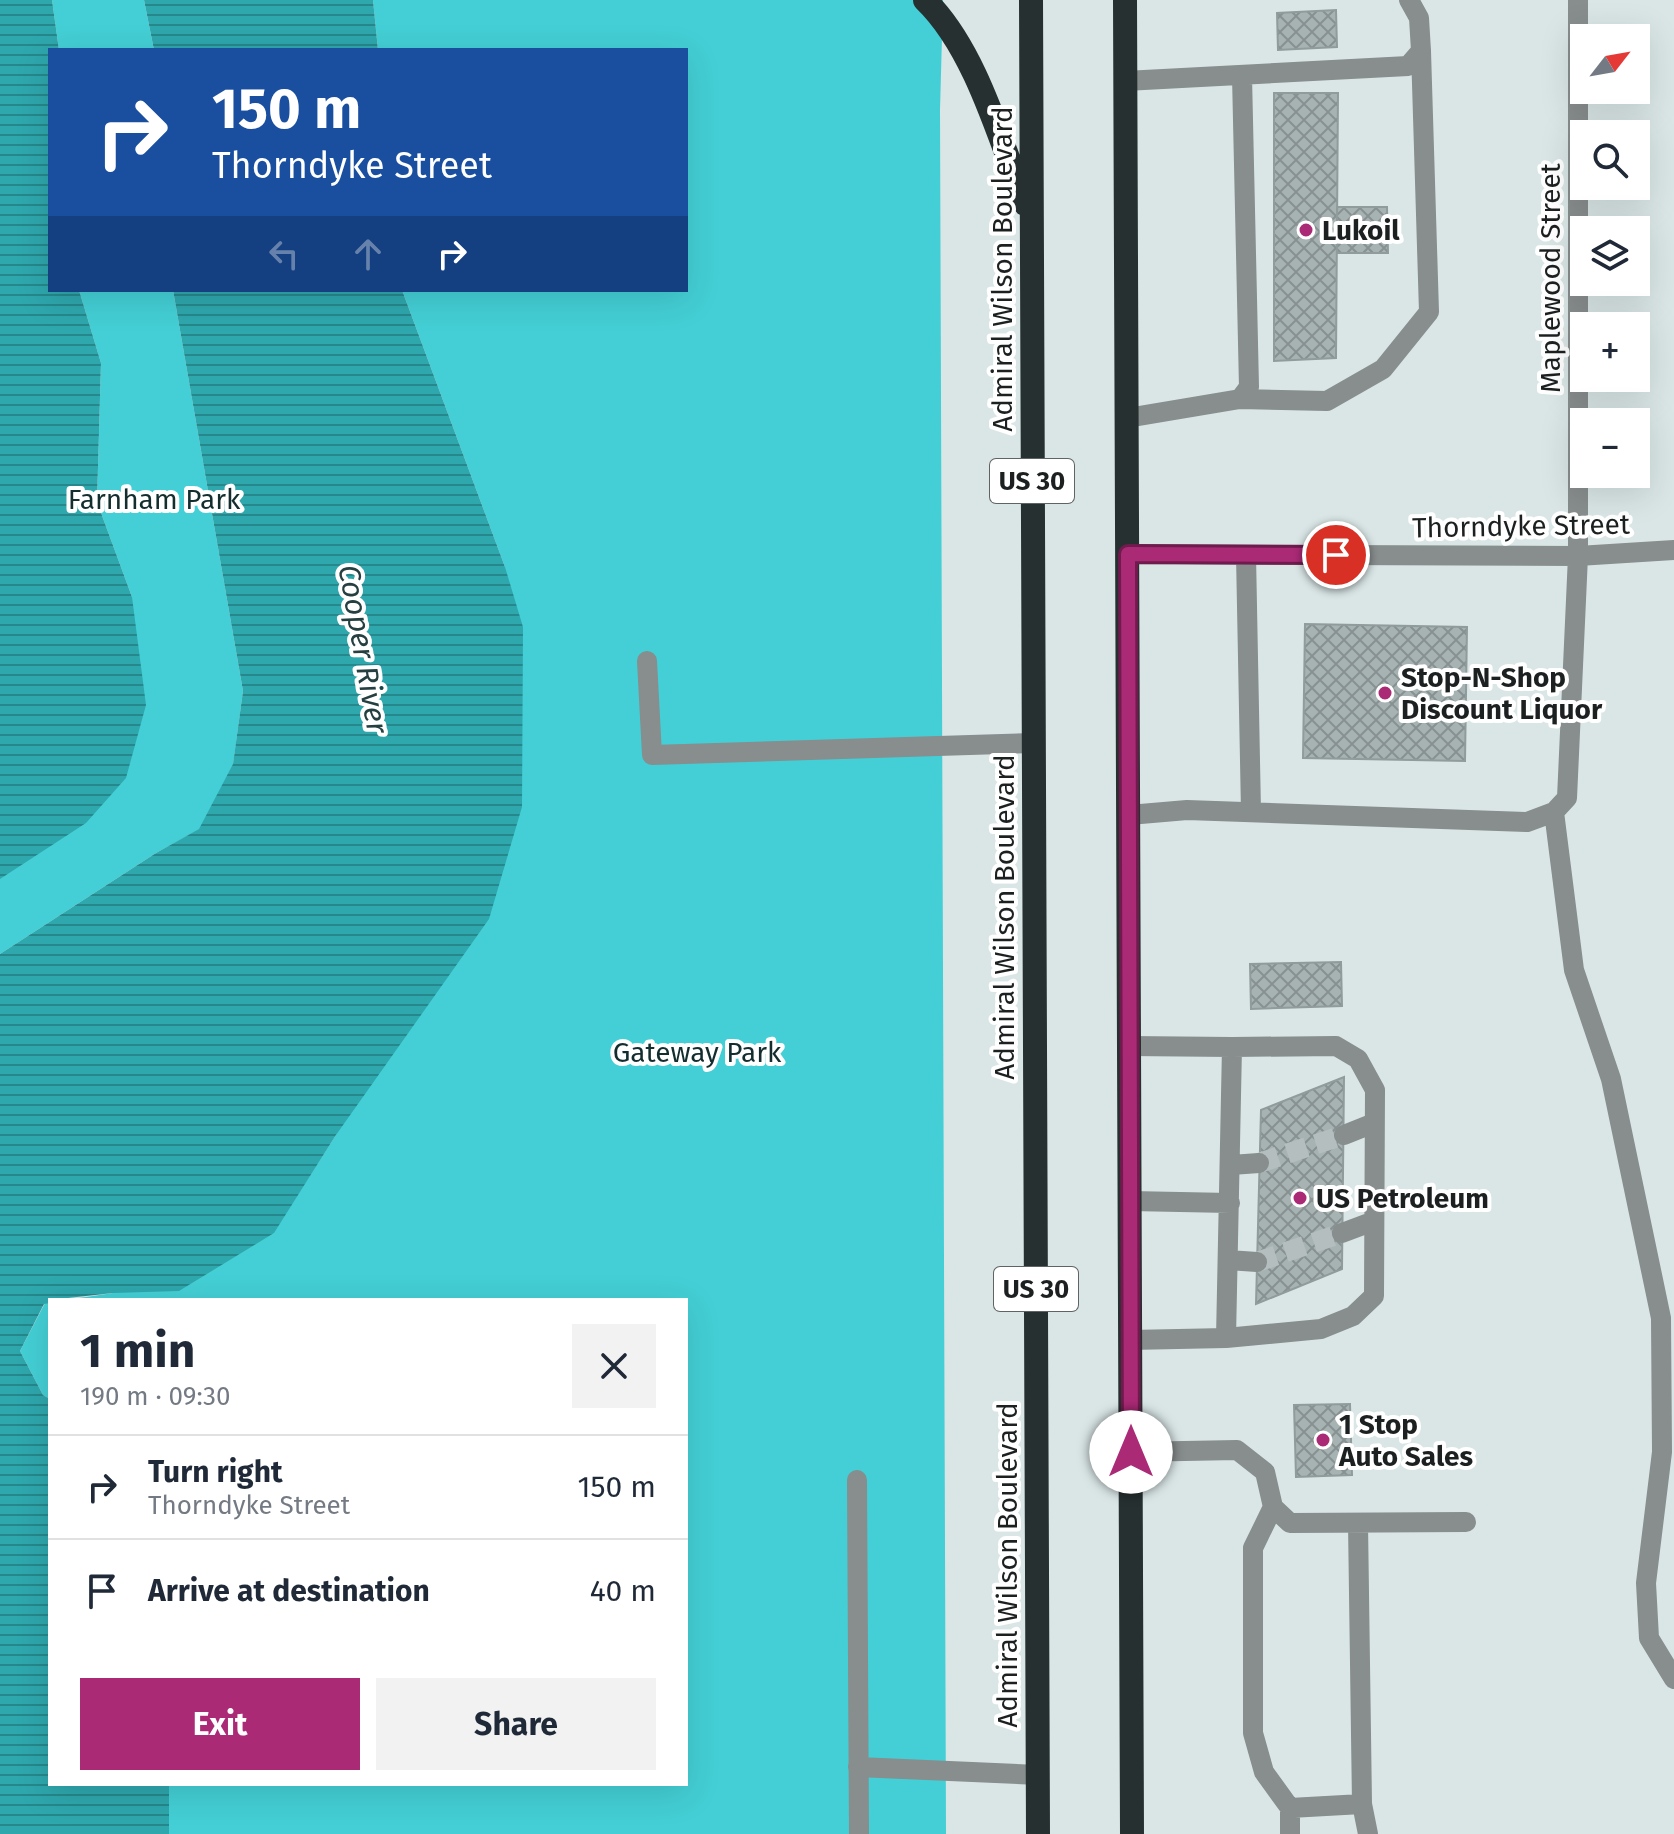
<!DOCTYPE html>
<html lang="en">
<head>
<meta charset="utf-8">
<style>
  body { margin:0; font-family:"Fira Sans",sans-serif; background:#f2f2f3; color:#1f2937; height:100vh; display:flex; flex-direction:column; font-size:30px; white-space:nowrap }
  * { box-sizing:border-box; margin:0 }
  p { font-size:26px; color:#747a83 }
  .icon { flex:none; width:44px; height:44px; fill:none; stroke:currentColor; stroke-width:2; stroke-linecap:round; stroke-linejoin:round }
  .map { position:relative; flex:1; overflow:hidden }
  .side { position:absolute; left:48px; top:1298px; width:640px; height:488px; display:flex; flex-direction:column; background:#fff; border-radius:0px; box-shadow:0 8px 32px #0002 }
  .side>* { flex:none }
  .guide { position:absolute; left:48px; top:48px; width:640px; height:244px; border-radius:0px; box-shadow:0 8px 32px #0002; background:#1a4fa0; color:#fff; overflow:hidden }
  .needle { width:52px; rotate:59deg }
  .tools { position:absolute; left:1570px; top:24px; display:grid; gap:16px }
  .tools a { display:grid; place-items:center; width:80px; height:80px; border-radius:0px; background:#fff; box-shadow:0 8px 32px #0002; font-size:40px }
  .pin { position:absolute; display:grid; place-items:center; width:68px; height:68px; color:#fff; margin:-34px; border:4px solid #fff; border-radius:50%; box-shadow:0 2px 8px #0007 }
  .me { position:absolute; width:88px; margin:-44px; rotate:0deg; stroke-linejoin:round; filter:drop-shadow(0 0 6px #0008) }
  .turn { display:flex; align-items:center; gap:28px; height:168px; padding:0 32px; font-size:36px }
  .turn .icon { width:104px; height:104px; stroke-width:2.5 }
  .turn b { display:block; font-size:56px; line-height:68px }
  .lanes { display:flex; align-items:center; height:76px; padding:0 32px; background:#0003; justify-content:center; gap:40px; direction:ltr }
  .lanes .off { opacity:.35 }
  .round { display:grid; place-items:center; flex:none; width:84px; height:84px; border-radius:0px; background:#f2f2f3 }
  .overview { display:flex; align-items:center; justify-content:space-between; height:136px; padding:0 32px }
  h1 { font-size:48px; font-weight:700; line-height:60px }
  .cta { display:flex; gap:16px; margin-top:auto; padding:16px 32px }
  .cta a { flex:1; height:92px; border-radius:0px; background:#ab2a76; color:#fff; font-size:32px; font-weight:700; line-height:92px; text-align:center }
  .cta a+a { background:#f2f2f3; color:#1f2937 }
  ul { padding:0; list-style:none }
  li { display:flex; align-items:center; gap:24px; height:104px; padding:0 32px; border-top:2px solid #e0e1e3 }
  li div { flex:1 }
  li b { display:block; font-size:30px }
  li em { font-style:normal }
  .map>svg:first-child { display:block }
  .park { fill:#43cfd5 }
  .water { fill:url(#water-rules) }
  .building { fill:url(#building-cross-hatch); stroke:#909b9c; stroke-width:2 }
  .lines { fill:none; stroke-linecap:round; stroke-linejoin:round }
  .minor-tunnel { stroke:#b4bebe; stroke-width:20; stroke-dasharray:20 10; stroke-linecap:butt }
  .minor { stroke:#888d8d; stroke-width:20 }
  .highway { stroke:#263030; stroke-width:24 }
  .route-casing { stroke:#6f1b4d; stroke-width:20 }
  .route { stroke:#ab2a76; stroke-width:14 }
  .poi-dot { fill:#ab2a76; stroke:#fff; stroke-width:3 }
  .labels { text-anchor:middle; dominant-baseline:central; stroke-width:8; stroke-linejoin:round; paint-order:stroke }
  .shield { fill:#fff; stroke:#606363; stroke-width:2 }
  .shield-label { font-size:26px; font-weight:bold; fill:#1c2020 }
  .poi-label { font-size:28px; font-weight:bold; fill:#1c2020; stroke:#fff; text-anchor:start }
  .street-label { font-size:28px; fill:#1c2020; stroke:#fff }
  .park-label { font-size:28px; fill:#142e2f; stroke:#fff }
  .water-label { font-size:30px; font-style:italic; fill:#264041; stroke:#fff }
</style>
</head>
<body>
<div class="map">
<svg width="1674" height="1834" viewBox="0 0 1674 1834">
  <defs>
    <pattern id="water-rules" width="6" height="5" patternUnits="userSpaceOnUse" patternTransform="scale(2)"><rect width="6" height="5" fill="#2ea7ad"/><path d="M0 2.5h6" fill="none" stroke="#26888c"/></pattern>
    <pattern id="building-cross-hatch" width="8" height="8" patternUnits="userSpaceOnUse" patternTransform="scale(2)"><rect width="8" height="8" fill="#a7b3b3"/><path d="M0 0l8 8M0 8l8-8" fill="none" stroke="#879191"/></pattern>
  </defs>
  <rect width="100%" height="100%" fill="#dae6e6"/>
  <path class="park" d="M52,0h92l10,50h-95z
    M373,0h570l-3,110 6,1724h-777v-50h517v-484h-620l47,-7 160,-60 63,-98 169,-568 -103,-277h284v-240h-308z
    M79,290h94l70,401 -10,74 -33,64 -44,24 -156,101v-78l132,-279 -35,-95 4,-139z
    M45,1303h5v96l-7,-4 -23,-44z"/>
  <path class="water" d="M0,0h52l7,50h-9v240h29l22,73 -4,139 35,95 14,108 -20,73 -40,45 -86,56z
    M144,0h229l5,50h-224z
    M173,290h229l103,277 18,60 -1,180 -33,112 -153,216 -62,98 -95,58 -66,2 -63,7v3l-6,1 -24,47 23,44 7,4v385h119v50h-169v-880l156,-101 43,-24 34,-65 10,-73z"/>
  <path class="building" d="M1336,10l1,37 -59,3 -1,-37z
    M1274,93h64l-2,265 -62,3z
    M1337,207h50l1,46h-51z
    M1305,624l162,3 -2,134 -162,-3z
    M1341,962l1,44 -91,3 -1,-45z
    M1344,1077l-2,192 -86,35 5,-194z
    M1350,1404l2,71 -56,2 -2,-72z"/>
  <g class="lines">
    <path class="minor-tunnel" d="M1259,1163l85,-28
      M1257,1262l85,-29"/>
    <path class="minor" d="M1125,81l283,-15 13,-15 -2,-33 -10,-18
      M1240,399l87,2 56,-32 46,-57 -8,-261
      M1127,418l113,-19 9,-12 -7,-311
      M1128,554l450,2 96,-6
      M1246,555l5,257
      M647,661l5,94 382,-12
      M1554,812l20,158 37,109 50,239 1,134 -16,131 3,55 25,41
      M1129,815l58,-5 340,12 27,-10 13,-14 11,-242v-556
      M1129,1046l103,1
      M1344,1135l30,-12
      M1231,1165l28,-2
      M1130,1201l100,2
      M1342,1233l32,-12
      M1228,1260l29,2
      M1130,1340l96,-2 95,-9 32,-13 21,-20 1,-206 -17,-31 -22,-13 -104,1 -6,291
      M1131,1452l106,-2 28,22 8,35 17,16 176,-1
      M857,1480l2,354
      M1273,1507l-20,41v185l11,39 26,36 72,-4
      M1358,1523l4,281 6,30
      M858,1767l180,8
      M1290,1834v-26"/>
    <path class="highway" d="M925,0c50,48 75,140 100,204
      M1031,0l7,1834
      M1125,0l7,1834"/>
  </g>
  <g class="lines">
    <g class="route-casing">
      <path id="route" d="M1131,1452l-3,-898 208,1"/>
    </g>
    <use href="#route" class="route"/>
  </g>
  <g class="poi-dot">
    <circle cx="1306" cy="230" r="8"/>
    <circle cx="1385" cy="693" r="8"/>
    <circle cx="1300" cy="1198" r="8"/>
    <circle cx="1323" cy="1440" r="8"/>
  </g>
  <g class="labels">
    <g class="shield">
      <rect x="990" y="459" width="84" height="44" rx="6"/>
      <rect x="994" y="1267" width="84" height="44" rx="6"/>
    </g>
    <g class="shield-label">
      <text x="1032" y="481">US 30</text>
      <text x="1036" y="1289">US 30</text>
    </g>
    <g class="poi-label">
      <text x="1322" y="230">Lukoil</text>
      <text x="1401" y="677">Stop-N-Shop<tspan x="1401" dy="32">Discount Liquor</tspan></text>
      <text x="1316" y="1198">US Petroleum</text>
      <text x="1339" y="1424">1 Stop<tspan x="1339" dy="32">Auto Sales</tspan></text>
    </g>
    <g class="street-label">
      <text transform="translate(1002 269) rotate(-90)">Admiral Wilson Boulevard</text>
      <text transform="translate(1550 278) rotate(-90)">Maplewood Street</text>
      <text transform="translate(1521 526) rotate(-1)">Thorndyke Street</text>
      <text transform="translate(1004 917) rotate(-90)">Admiral Wilson Boulevard</text>
      <text transform="translate(1007 1565) rotate(-90)">Admiral Wilson Boulevard</text>
    </g>
    <g class="park-label">
      <text x="154" y="499">Farnham Park</text>
      <text x="697" y="1052">Gateway Park</text>
    </g>
    <g class="water-label">
      <text transform="translate(363 649) rotate(80)">Cooper River</text>
    </g>
  </g>
</svg>
<div class="tools">
<a><svg class="needle" viewBox="-14 -14 28 28"><path d="M0-13l5 13h-10z" fill="#e53935"/><path d="M0 13l5-13h-10z" fill="#747a83"/></svg></a>
<a><svg class="icon" aria-label="search" viewBox="0 0 24 24"><circle cx="10" cy="10" r="6"/><path d="M15 15l6 6"/></svg></a>
<a><svg class="icon" aria-label="layers" viewBox="0 0 24 24"><path d="M12 4l9 5-9 5-9-5zM3 14l9 5 9-5"/></svg></a>
<a>+</a>
<a>−</a>
</div>
<div class="pin" style="left:1336px;top:555px;background:#d93025"><svg class="icon" aria-label="arrive" viewBox="0 0 24 24"><path d="M6 21V4h12l-3 4 3 4H6"/></svg></div>
<svg class="me" style="left:1131px;top:1452px" viewBox="-20 -20 40 40"><circle r="19" fill="#fff"/><path d="M0-13L10 11 0 6-10 11z" fill="#ab2a76"/></svg>
<div class="guide">
<div class="turn"><svg class="icon" aria-label="right" viewBox="0 0 24 24"><path d="M7 20v-9h11M14 6l5 5-5 5"/></svg><div><b>150 m</b>Thorndyke Street</div></div>
<div class="lanes"><svg class="icon off" aria-label="left" viewBox="0 0 24 24"><path d="M17 20v-9H6M10 6l-5 5 5 5"/></svg><svg class="icon off" aria-label="ahead" viewBox="0 0 24 24"><path d="M12 20V5M6 11l6-6 6 6"/></svg><svg class="icon" aria-label="right" viewBox="0 0 24 24"><path d="M7 20v-9h11M14 6l5 5-5 5"/></svg></div>
</div>
<section class="side">
<div class="overview"><div><h1>1 min</h1><p>190 m · 09:30</p></div><a class="round"><svg class="icon" aria-label="close" viewBox="0 0 24 24"><path d="M6 6l12 12M18 6L6 18"/></svg></a></div>
<ul>
<li><svg class="icon" aria-label="right" viewBox="0 0 24 24"><path d="M7 20v-9h11M14 6l5 5-5 5"/></svg><div><b>Turn right</b><p>Thorndyke Street</p></div><em>150 m</em></li>
<li><svg class="icon" aria-label="arrive" viewBox="0 0 24 24"><path d="M6 21V4h12l-3 4 3 4H6"/></svg><div><b>Arrive at destination</b></div><em>40 m</em></li>
</ul>
<div class="cta"><a>Exit</a><a>Share</a></div>
</section>
</div>
</body>
</html>
